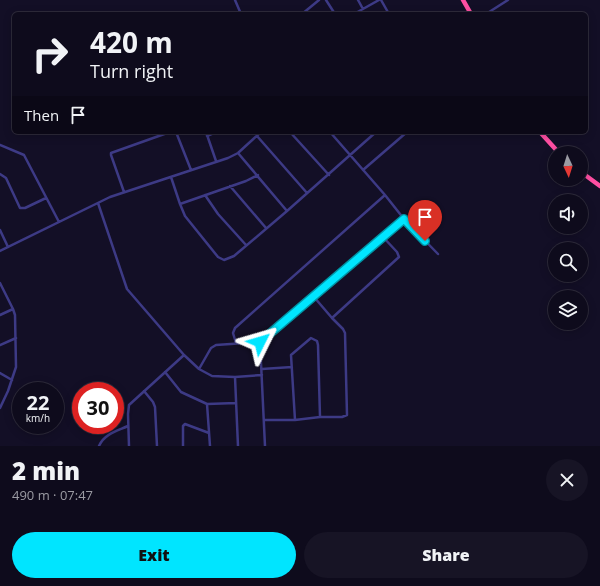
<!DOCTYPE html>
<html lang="en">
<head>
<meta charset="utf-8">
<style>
  body { margin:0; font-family:"Open Sans",sans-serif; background:#171425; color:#f1f3f6; height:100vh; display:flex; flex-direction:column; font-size:15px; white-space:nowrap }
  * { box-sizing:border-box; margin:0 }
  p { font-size:13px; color:#9b9ba3 }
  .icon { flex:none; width:22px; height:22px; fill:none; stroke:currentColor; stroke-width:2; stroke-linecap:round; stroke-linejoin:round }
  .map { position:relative; height:446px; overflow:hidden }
  .panel { display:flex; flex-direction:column; background:#0e0b1c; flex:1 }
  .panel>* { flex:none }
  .banner { position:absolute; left:12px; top:12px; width:576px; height:122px; border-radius:6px; box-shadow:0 2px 10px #0003,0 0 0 1px #2e2b3b; background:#0e0b1c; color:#f1f3f6; overflow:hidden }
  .needle { width:26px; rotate:176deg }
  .tools { position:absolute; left:548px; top:146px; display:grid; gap:8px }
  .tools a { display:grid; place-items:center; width:40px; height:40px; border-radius:50%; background:#0e0b1c; box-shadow:0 2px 10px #0003,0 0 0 1px #2e2b3b; font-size:20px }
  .speed { position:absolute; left:12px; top:382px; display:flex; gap:8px; font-size:20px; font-weight:700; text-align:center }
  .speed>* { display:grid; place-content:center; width:52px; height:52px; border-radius:50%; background:#0e0b1c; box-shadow:0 2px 10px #0003,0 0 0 1px #2e2b3b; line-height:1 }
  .speed small { font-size:10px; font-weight:400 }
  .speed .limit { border:6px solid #d22; background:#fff; color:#111 }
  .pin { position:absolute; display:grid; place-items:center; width:34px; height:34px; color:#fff; margin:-41px -17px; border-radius:50% 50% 50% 0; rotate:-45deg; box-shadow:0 0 4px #0007 }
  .pin .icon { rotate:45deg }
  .me { position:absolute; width:44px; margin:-22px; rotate:50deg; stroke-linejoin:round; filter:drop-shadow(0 0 3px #0008) }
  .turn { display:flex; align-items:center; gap:14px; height:84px; padding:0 12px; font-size:18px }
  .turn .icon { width:52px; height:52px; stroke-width:2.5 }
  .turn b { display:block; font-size:28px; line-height:34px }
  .then { display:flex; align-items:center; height:38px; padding:0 12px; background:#0003; gap:8px; font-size:15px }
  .round { display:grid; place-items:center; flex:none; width:42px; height:42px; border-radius:21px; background:#171425 }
  .summary { display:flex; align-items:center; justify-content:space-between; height:68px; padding:0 12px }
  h1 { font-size:24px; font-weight:800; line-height:30px }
  .cta { display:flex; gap:8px; margin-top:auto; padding:8px 12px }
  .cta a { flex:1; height:46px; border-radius:24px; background:#00e5ff; color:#111; font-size:16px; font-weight:800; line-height:46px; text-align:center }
  .cta a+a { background:#171425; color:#f1f3f6 }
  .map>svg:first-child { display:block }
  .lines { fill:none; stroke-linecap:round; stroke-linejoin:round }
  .street { stroke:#3d3a85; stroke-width:2.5 }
  .highway { stroke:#ff4fa3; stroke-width:4.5 }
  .route-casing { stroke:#0095a6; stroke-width:10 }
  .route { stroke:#00e5ff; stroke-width:7 }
</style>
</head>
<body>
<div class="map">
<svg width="600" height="446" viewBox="0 0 600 446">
  <rect width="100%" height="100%" fill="#130f26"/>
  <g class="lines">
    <path class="street" d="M235,0l6,14
      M326,0l9,14
      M358,0l5,9
      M381,0l8,14
      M302,14l17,-14
      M354,14l25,-14
      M486,14l22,-14
      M176,132l15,38
      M206,132l10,29
      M290,132l39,43
      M330,132l55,63 19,24 34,35
      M207,136l9,-4
      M257,136l50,57
      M0,145l24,10 35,67
      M238,153l49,58
      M363,170l44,-38
      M0,174l6,4 14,30h5l21,-10
      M171,177l9,27 5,12 33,41 6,3 10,-4 53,-45 89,-79
      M230,186l36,42
      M124,192l-13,-37v-2l59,-21
      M205,195l13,19 28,31
      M98,203l29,86 57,66 15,14 13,7 23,1 27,-2
      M180,204l66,-23 12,-6
      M0,230l8,17
      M0,251l110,-54 118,-39 10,-5 23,-21
      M0,283l13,26 2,6 1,52 -8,24 -8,17
      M0,315l13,-6
      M332,318l67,-61 -2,-5 -14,-15
      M236,343l-3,-10 2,-5 150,-133
      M0,345l16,-7
      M199,369l12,-21 5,-3 44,-3
      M262,369l30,-2
      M165,372l16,20 26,12 29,-1
      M0,373l12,7
      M235,377l3,69
      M144,391l9,11 2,5 2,39
      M207,404l3,42
      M264,420h31l25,-3h22l5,-2 -2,-82 -2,-4 -11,-11 -18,-21
      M295,420l-4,-65 20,-17 6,3 1,4 2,72
      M99,446c5,-12 18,-15 29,-20
      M129,446l-1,-32 1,-9 55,-50
      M183,446v-20l2,-2 24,9
      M265,446l-5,-104 144,-123"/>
    <path class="highway" d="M463,0l8,14
      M540,132l19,21
      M581,172l19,14"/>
  </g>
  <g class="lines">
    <g class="route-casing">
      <path id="route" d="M260,342l144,-123 21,22"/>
    </g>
    <use href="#route" class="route"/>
  </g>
</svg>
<div class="tools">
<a><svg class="needle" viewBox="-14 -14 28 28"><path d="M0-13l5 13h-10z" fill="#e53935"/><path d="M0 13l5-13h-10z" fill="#9b9ba3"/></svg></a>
<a><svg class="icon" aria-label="sound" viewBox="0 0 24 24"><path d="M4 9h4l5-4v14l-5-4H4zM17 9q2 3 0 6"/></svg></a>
<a><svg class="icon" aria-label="search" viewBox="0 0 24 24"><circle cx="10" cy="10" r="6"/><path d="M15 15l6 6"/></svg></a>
<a><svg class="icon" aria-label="layers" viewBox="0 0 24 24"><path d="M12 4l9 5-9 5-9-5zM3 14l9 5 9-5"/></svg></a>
</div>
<div class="speed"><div>22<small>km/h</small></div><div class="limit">30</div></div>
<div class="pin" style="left:425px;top:241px;background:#d93025"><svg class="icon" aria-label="arrive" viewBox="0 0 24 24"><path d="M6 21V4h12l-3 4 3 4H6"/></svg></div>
<svg class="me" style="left:260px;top:342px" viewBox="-20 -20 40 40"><path d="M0-17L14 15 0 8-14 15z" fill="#00e5ff" stroke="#fff" stroke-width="4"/></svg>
<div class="banner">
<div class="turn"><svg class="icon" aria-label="right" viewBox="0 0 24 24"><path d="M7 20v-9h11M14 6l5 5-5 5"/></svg><div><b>420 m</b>Turn right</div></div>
<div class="then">Then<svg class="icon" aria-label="arrive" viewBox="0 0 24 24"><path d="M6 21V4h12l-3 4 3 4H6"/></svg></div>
</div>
</div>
<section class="panel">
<div class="summary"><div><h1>2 min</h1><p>490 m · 07:47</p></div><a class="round"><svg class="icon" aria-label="close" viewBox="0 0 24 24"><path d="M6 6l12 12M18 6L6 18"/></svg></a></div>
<div class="cta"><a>Exit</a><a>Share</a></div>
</section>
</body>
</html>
